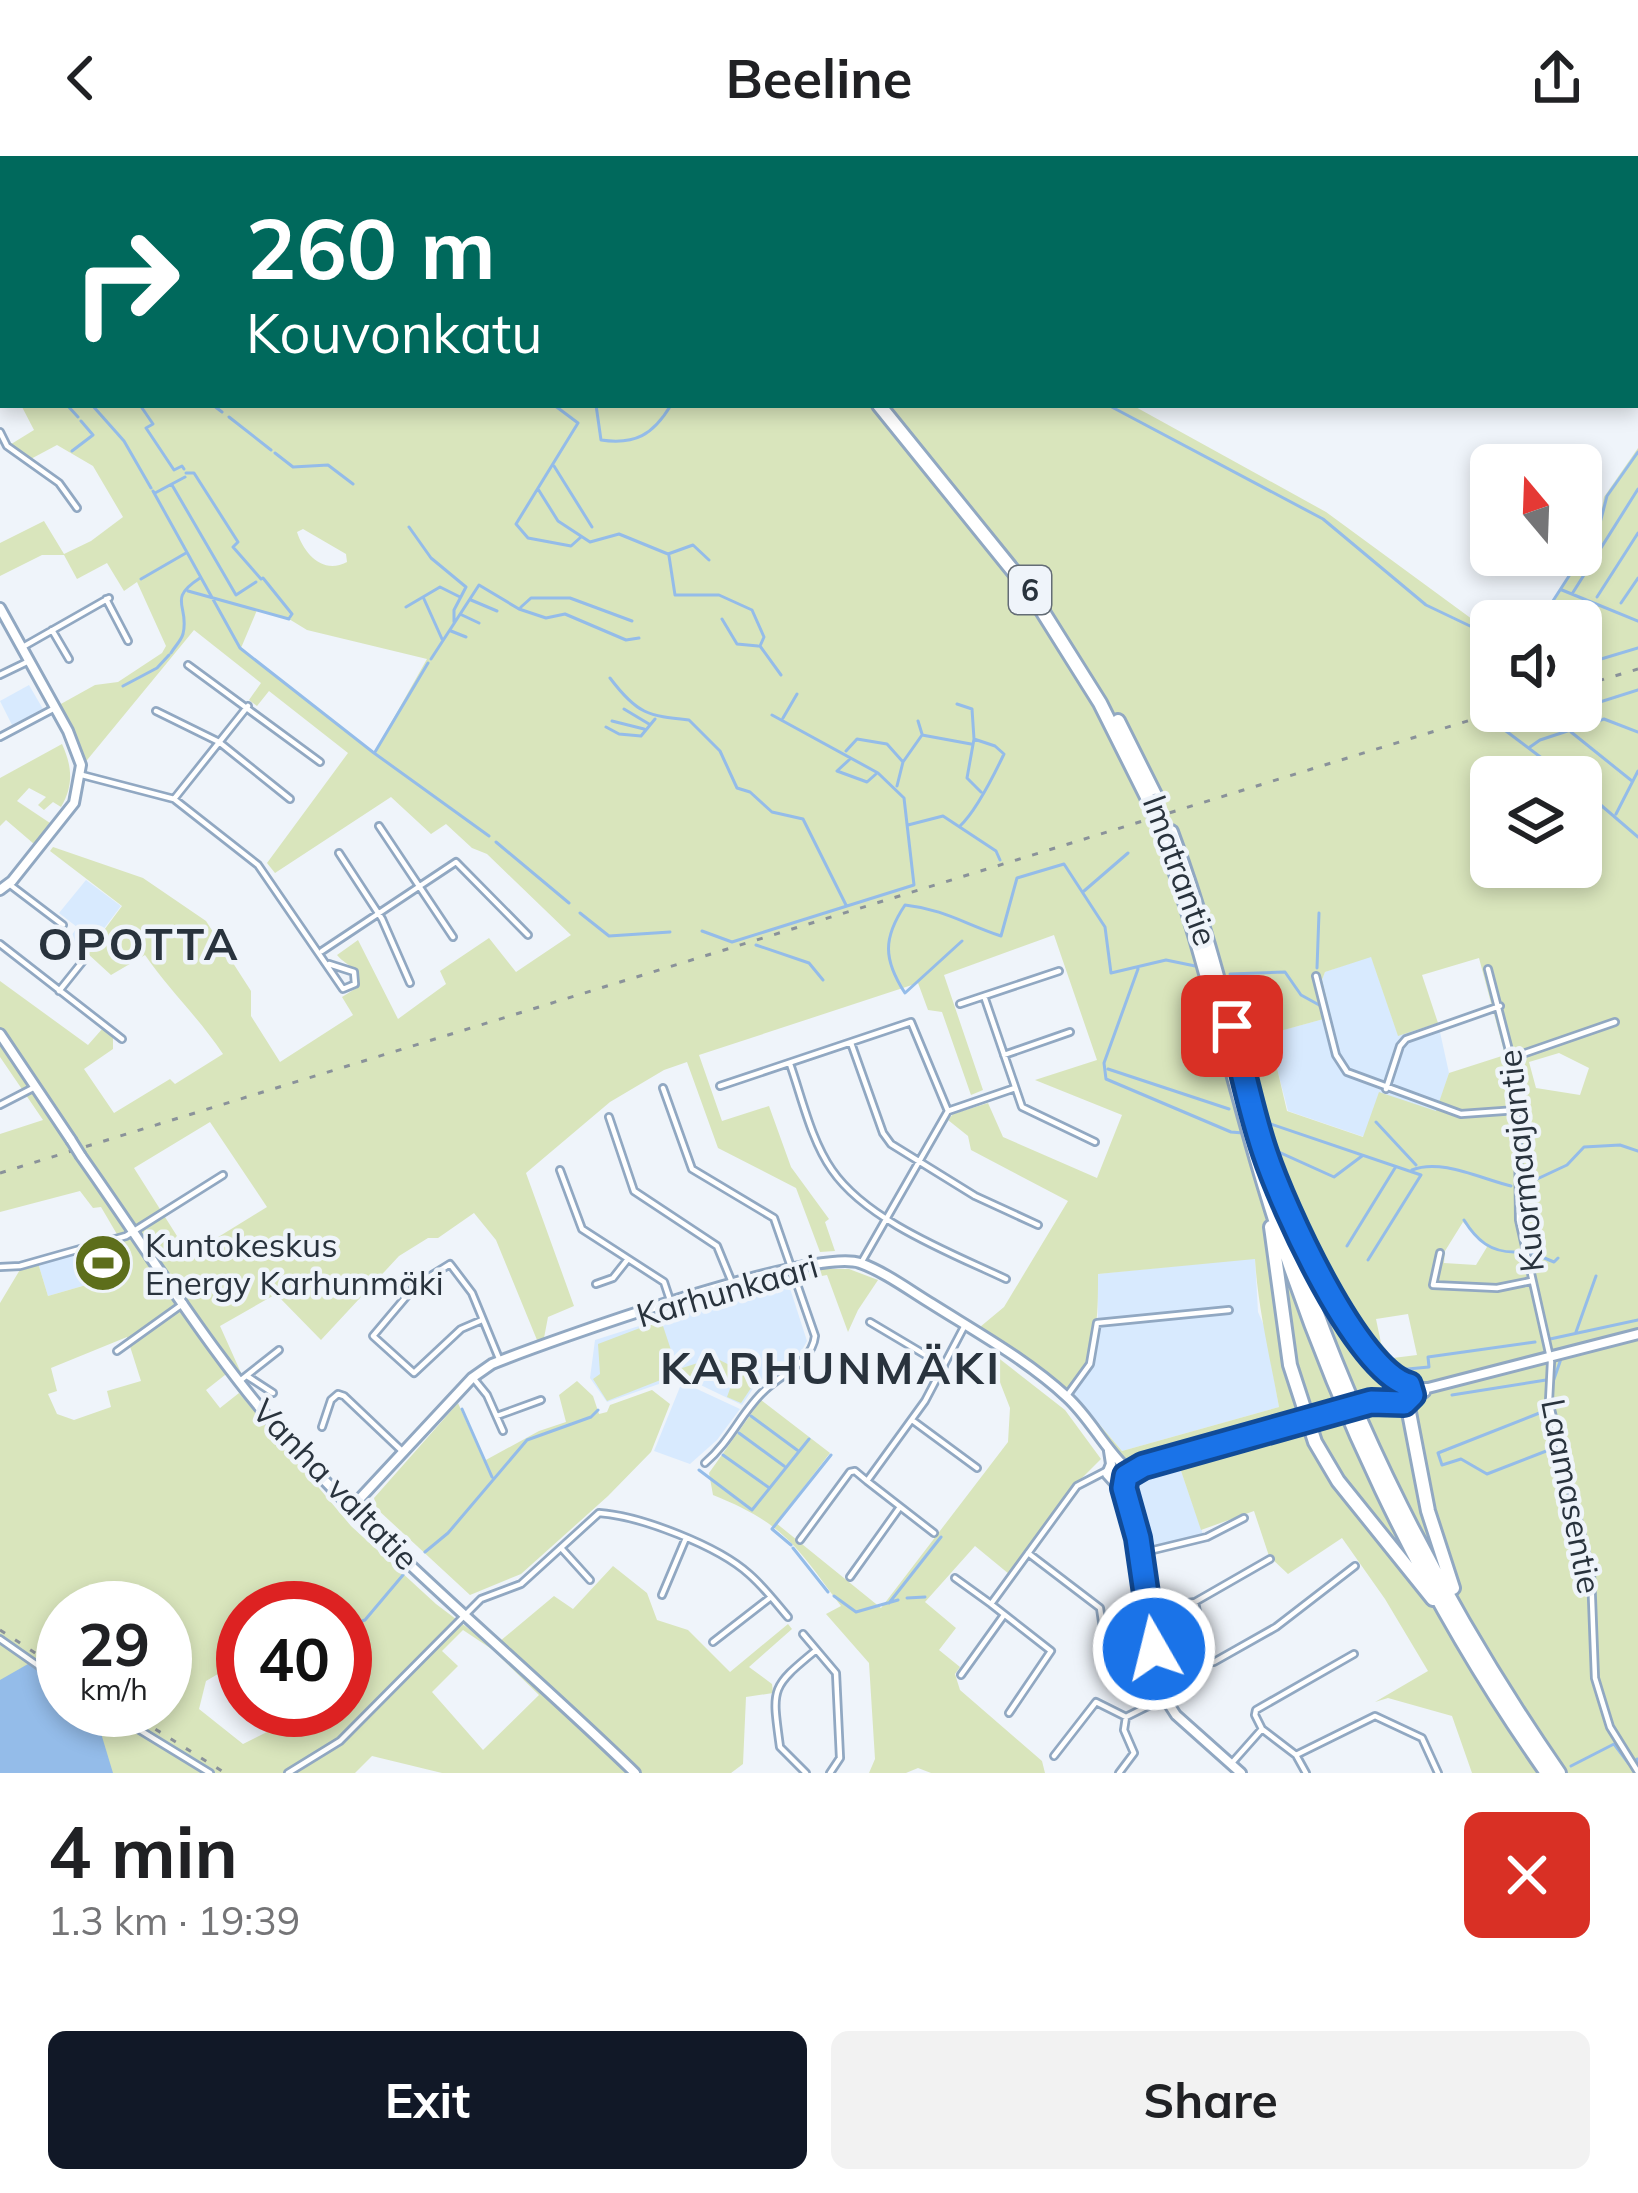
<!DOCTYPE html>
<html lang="en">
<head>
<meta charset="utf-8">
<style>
  body { margin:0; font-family:Mulish,sans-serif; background:#f2f2f2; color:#202124; height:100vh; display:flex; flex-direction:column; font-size:45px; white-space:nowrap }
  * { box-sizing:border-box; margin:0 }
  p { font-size:39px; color:#757577 }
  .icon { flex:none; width:66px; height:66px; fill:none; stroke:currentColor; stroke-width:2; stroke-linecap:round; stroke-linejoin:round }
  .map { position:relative; height:1617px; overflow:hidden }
  .side { display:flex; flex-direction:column; background:#fff; flex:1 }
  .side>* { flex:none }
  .top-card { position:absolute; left:0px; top:0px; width:1638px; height:252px; box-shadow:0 6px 18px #0003; background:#00695c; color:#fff; overflow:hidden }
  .needle { width:78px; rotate:341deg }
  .tools { position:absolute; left:1470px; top:288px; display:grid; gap:24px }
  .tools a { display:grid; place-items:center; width:132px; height:132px; border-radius:18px; background:#fff; box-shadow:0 6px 18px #0003; font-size:60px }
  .speed { position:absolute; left:36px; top:1425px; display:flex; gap:24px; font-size:60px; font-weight:700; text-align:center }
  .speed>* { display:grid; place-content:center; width:156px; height:156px; border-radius:50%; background:#fff; box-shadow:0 6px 18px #0003; line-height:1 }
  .speed small { font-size:30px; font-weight:400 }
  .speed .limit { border:18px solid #d22; background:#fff; color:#111 }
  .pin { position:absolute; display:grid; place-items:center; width:102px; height:102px; color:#fff; margin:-51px; border-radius:24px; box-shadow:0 6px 18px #0006 }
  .me { position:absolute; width:132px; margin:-66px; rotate:352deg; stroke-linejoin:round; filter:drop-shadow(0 0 9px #0008) }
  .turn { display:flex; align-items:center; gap:42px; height:252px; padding:0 48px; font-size:54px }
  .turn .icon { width:156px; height:156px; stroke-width:2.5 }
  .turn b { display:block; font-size:84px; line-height:102px }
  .round { display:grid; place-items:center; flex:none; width:126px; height:126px; border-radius:18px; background:#f2f2f2 }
  .overview { display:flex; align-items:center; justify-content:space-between; height:204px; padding:0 48px }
  h1 { font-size:72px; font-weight:700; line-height:90px }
  .action { display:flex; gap:24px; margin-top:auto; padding:24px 48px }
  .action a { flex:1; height:138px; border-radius:18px; background:#111827; color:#fff; font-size:48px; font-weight:700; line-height:138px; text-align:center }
  .action a+a { background:#f2f2f2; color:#202124 }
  header { display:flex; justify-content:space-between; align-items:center; height:156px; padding:0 48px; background:#fff; font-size:54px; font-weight:700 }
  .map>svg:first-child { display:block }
  .built { fill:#d8eafe }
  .green { fill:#d9e5bc; fill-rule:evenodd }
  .water { fill:#94bce9 }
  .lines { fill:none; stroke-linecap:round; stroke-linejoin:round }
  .stream { stroke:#94bce9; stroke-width:3 }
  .street-casing { stroke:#91a8c2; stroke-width:10 }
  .secondary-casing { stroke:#91a8c2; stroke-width:14 }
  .highway-casing { stroke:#91a8c2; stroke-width:18 }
  .street { stroke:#fff; stroke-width:4.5 }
  .secondary { stroke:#fff; stroke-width:8 }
  .highway { stroke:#fff; stroke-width:12 }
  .rail { stroke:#8a929a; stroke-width:3; stroke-dasharray:6 12; stroke-linecap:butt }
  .secondary-bridge-casing { stroke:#91a8c2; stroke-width:14; stroke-linecap:butt }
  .highway-bridge-casing { stroke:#91a8c2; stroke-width:18; stroke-linecap:butt }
  .secondary-bridge { stroke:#fff; stroke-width:8 }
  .highway-bridge { stroke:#fff; stroke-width:12 }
  .route-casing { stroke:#114b97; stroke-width:30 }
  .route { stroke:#1a73e8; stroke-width:21 }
  .labels { text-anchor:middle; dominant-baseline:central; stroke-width:9; stroke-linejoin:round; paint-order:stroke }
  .shield { fill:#eff4fa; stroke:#646d76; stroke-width:3 }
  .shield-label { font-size:30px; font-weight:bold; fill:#29333d }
  .street-label { font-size:33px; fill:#29333d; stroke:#eff4fa }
  .poi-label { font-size:33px; fill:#29333d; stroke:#eff4fa; text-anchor:start }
  .district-label { font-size:45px; font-weight:bold; letter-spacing:3px; fill:#29333d; stroke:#eff4fa }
</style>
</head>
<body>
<header><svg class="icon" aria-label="back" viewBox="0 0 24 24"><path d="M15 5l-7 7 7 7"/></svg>Beeline<svg class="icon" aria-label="share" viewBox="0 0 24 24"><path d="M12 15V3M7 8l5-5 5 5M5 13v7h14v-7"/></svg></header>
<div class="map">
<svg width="1638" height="1617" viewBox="0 0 1638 1617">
  <rect width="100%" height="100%" fill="#eff4fa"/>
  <path class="built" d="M29,529l14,24 -31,16 -12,-24z
    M86,724l35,26 -34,45 -17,-13 7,-11 -18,-14z
    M1371,800l27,79 40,-12 11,50 -12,38 -73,26 -76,-26 -20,-77 63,-17 -9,-37 3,-8z
    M120,1085l11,31 -83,24 -10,-33z
    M1255,1102l3,54 7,16 14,79 -157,44 -52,-62 23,-39 1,-25 4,-7 -1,-44z
    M787,1123l20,62 -6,11 -45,32 -14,21 -60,-29 -75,26 -17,-24 5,-38z
    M682,1226l58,27 -23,31 -27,24 -36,-13z
    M1179,1309l26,75 -53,12 -17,-67 2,-6z"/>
  <path class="green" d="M0,0h709l8,3h-714v212z
    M1396,0h242v180l-3,-177z
    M21,249h1111l194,107 165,121v78h90v-90h-41l58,-90 6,-34 34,-49v1325h-166l-20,-57 -64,-18 -13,4 53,-31 -43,-72 -43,-61 -54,36 -19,-18 -15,-45 -53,19 -22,-65 103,-27 -4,-13 -150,40 -50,-64 -98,-74 24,-20 64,-106 -97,-51 -3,-14 -20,-16 5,-6 35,-11 15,34 94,41 25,-63 -87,-35 62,-20 -43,-125 -110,40 39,115 -12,5 -29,-83 -14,-2 -10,-27 -219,72 23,66 47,-15 22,61 38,52 -4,3 10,29 -15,1 -24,-64 -78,-40 -31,-86 -23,8 -54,32 -84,71 48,133 -26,11 -4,21 -7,2 -41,-100 -22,-27 -36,25h-10l-29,18 -78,84 -45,-46 -56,32 22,49h-17l-19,15 14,18 19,-15 112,133 85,78 57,43 61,-51 19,13 40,-43 34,27 10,27 31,10 42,42 58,-48 4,5 -43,38 23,17 1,9 -27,4 -3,67 -12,9h-289l-70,-17 -17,17h-355v-470l21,-35 17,-5 10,33 83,-24 -10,-36h-3l-17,-29 -8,1 -13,-17 -80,21v-78l43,-14 -43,-63v-76l88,64 15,-17 10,8v13l-29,20 30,44 56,-34 5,5 48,-30c-24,-36 -53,-63 -78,-99l-34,20 -24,-22 35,-47 -72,-55 3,-4 90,31 63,43 45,70v25l29,46 73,-47 -11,-18 16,-10c4,-19 -12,-21 -21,-32l21,-15 40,79 48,-35 -6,-13 49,-33 27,34 55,-37 -84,-81 -15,-6 -26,-24 -15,10 -40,-37 -116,76 -8,-10 81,-110 -79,-62 -12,15 -8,-6 12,-17 -67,-53 -111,135 -24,-60 36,-20 23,-3 44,-29 4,-7 -29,-64 -13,9 -17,-28 -30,16 -13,-24h-22l-42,21v-33l44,-22 20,33 27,-13 32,-24 -30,-51 -36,-21 -30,16 -19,-15 26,-16zM303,373l43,25 1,8c-24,13 -43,-8 -50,-30zM257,454l32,9 18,11 120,29 -53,94 -133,-105zM1491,621h90v90h-90zM1371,801l27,79 40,-13 -16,-48 57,-17 26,97 -56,18 -13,38 -57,-19 -16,45 -76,-26 -18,-77 62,-17 -9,-37 3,-8zM1559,897l30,15 -9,27 -44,-7 -7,-26zM210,966l57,85 -78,48 -55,-87zM1463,1066l24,25 -11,18 -32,-2 1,-12zM1255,1103c3,50 15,98 24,148l-157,44 -52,-61c28,-40 28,-69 28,-116zM1408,1158l9,41 -24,3 -12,-15 -5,-24zM127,1181l14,44 -34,10 4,16 -37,13 -17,-6 -9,-20 9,-3 -6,-23zM63,1452h102v102h-102zM243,1452h102v102h-68l8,13 -42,21 -44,-35 7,-28 29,-17 8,10zM463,1474l30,20 46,45 -56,55 -51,-58 26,-26 -16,-15z
    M62,588c10,22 12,41 -1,63l-8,-5 -9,8 -6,-5 8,-8 -17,-9 -12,13 33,22 -16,21 -28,-24 -6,6v-48z
    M824,1113h25l29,11 -20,30 -10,22 -21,-57 -27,5 -2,-5z
    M661,1164l13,39 8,9 19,-6 5,-9 43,22 4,10 -12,18 -14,-6 4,-11 -36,-16 -5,9 -9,-7 -74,29 -14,-22 7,-5 -2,-30z
    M987,1193l78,61 36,49 -27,27 -65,88 -34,-28 -50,56 31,26 -17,22 21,17 -5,7 5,16 82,71 3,12h-114l-13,-5 -12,5h-37l6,-14 -6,-96 -43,-49 15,-8c-45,-60 -56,-82 -128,-111l-4,-22 52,-73 69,53 -54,70 105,85 127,-166 2,-34z
    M577,1225l16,15 6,18 8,-2 3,-7 42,-15 18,14 -19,48 -43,44 -87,78 -51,21 -93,-86 -3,-11 84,-95 26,58 55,-30 27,-9 -7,-27z"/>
  <path class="water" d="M28,1508l35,24v22h31l19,63h-113v-93z"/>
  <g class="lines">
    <path class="stream" d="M701,0l2,3
      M1369,0l4,3
      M1396,0l4,3
      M1555,0l1,3
      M1568,0l5,3
      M1188,3h10
      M1211,3l2,-3
      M1261,3l2,-3
      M1630,3l2,-3
      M1635,50l3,-5
      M1635,94l3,-5
      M0,166l1,2
      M1635,174l3,2
      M67,249l11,12
      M92,249l32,36 27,47
      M140,249l13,19 -7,4 28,42 8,-4 2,3
      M213,249l9,7
      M554,249l24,18 -62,101 12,14 43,8 10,-9
      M596,249l5,35c34,5 52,-5 70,-35
      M1108,249l215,114 103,86 65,31
      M229,261l42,33
      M72,295l21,-16 -12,-14
      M275,297l18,14 35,-2 25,19
      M554,310l38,61
      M186,317h8l44,69 -5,5 28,32
      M172,329l64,110 20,-13
      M538,333l20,32 32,21 29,-8 49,20 25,-9 16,15
      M153,335l87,157 134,105 115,83
      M155,337l30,-16
      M409,371l22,31 35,29 -12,23v12
      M669,400l6,39h44l33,15 12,27 -4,9 21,29
      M263,422l29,36 -2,3
      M141,423l45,-26
      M1562,434l76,31
      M188,435l101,28
      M1572,438l66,-105
      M1597,441l41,-64
      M424,443l18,40
      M471,444l26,11
      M1621,447l17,-25
      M406,451l34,-20 20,10
      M521,451l10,-9h39l62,23
      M462,459l17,8
      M722,463l15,25 21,2
      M1540,465l58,-90 9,-35 31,-44
      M451,475l15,6
      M171,497c4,-7 10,-12 12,-19 7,-29 -17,-34 17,-56
      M431,503l48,-74 40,24 27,9 19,-4 61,26 13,-2
      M1581,509l57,-17
      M610,522c27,36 38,38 79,42l31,31 17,37 13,4 22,20 31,7 43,86
      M123,530l34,-18 12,-13
      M1491,539l-3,1 3,9
      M957,548l15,5 2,30 -7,39 14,14
      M1581,552l57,-18
      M624,553l25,15
      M1494,559l4,10 69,52
      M783,562l14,-24
      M612,565l32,8
      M918,565l4,13
      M606,571l13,7 22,2 14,-17
      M1510,574l61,-19
      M1571,576l61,49
      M922,579l49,9
      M1530,591l10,-7 64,-21 34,13
      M846,595l11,-12 30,5 16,18
      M375,596l53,-89
      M850,603l-13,12 30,11 9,-8
      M897,630l6,-24 19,-27
      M1581,632l57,49
      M1616,658l22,-43
      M908,669l35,-9 53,35 4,9
      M960,670c16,-15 34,-51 44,-72l-9,-8 -21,-7
      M496,686l73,61
      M1084,735l44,-38
      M580,757l29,23 61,-4
      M702,775l30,11 182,-57 -10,-87 -26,-25 -106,-58
      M962,785l-57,52c-22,-34 -22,-55 0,-88 38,4 60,19 96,31l16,-58 47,-14 41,63 6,46 55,-13 34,7
      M756,789l53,18 14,17
      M1317,812l2,-55
      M1138,813l-34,94 2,16 125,53 12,1
      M1230,818l55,-2 16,23 20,11
      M1108,913l121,40
      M1262,965l159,54 -53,85
      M1376,966l40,43
      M1270,992l64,29 28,-21
      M1412,1014c29,-12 69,9 99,16
      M1522,1030l45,-21 17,-18 36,-2 18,6
      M1464,1064c13,21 27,32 50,32
      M1347,1090l48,-78
      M1530,1096l24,10 4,-4
      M1576,1176l20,-56
      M1550,1183l88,-19
      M1387,1206l10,8 32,-3 -1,-10 107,-15
      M1554,1223l8,-23
      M1452,1239l94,-15
      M462,1253l30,68
      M1542,1256l12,36 -67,26 -26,-15 -19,6 -4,-12z
      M751,1260l46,34
      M739,1277l45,33
      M723,1299l45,32
      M699,1314l53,40 57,-71
      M791,1389l-19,-16 59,-74
      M793,1392l35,44
      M425,1396l23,-19 79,-93 64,-23 7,-7
      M834,1440l22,16 42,-12
      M907,1442l18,-1
      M889,1447l52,-66
      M345,1471l20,-7 38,-45
      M1637,1603l1,2
      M1571,1610l43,-22 15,20"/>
    <g class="street-casing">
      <path id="street" d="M729,0l10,3
        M0,276l7,14 52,37 18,25
        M106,443l22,42
        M52,474l17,29
        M21,492l88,-50
        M188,509l132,97
        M0,519l27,-13
        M156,555l63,31 71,57
        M0,581l53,-28
        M82,619l92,24 84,66 85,124 12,-5 -1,-12 -25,-8
        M174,643l74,-93
        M379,670l74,111
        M339,697l43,66 28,64
        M9,728l54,41
        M0,788l122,95
        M322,795l134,-89 72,73
        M1488,813l23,89 7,68 1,94 32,142 -2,39 42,172 4,105 15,49 28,45
        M1059,815l-75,25 38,111 73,35
        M1316,820l20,79 11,17 114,42 56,-4
        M59,835l24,-30
        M960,848l24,-8
        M851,887l32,90 8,11 84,52 63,29
        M1004,899l66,-23
        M1511,902l104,-36
        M790,908c12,34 21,76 42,106 35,51 119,83 174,109
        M720,930l191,-64 37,89
        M663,932l29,81 82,49 41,118c-3,26 -32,37 -50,54 -23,21 -34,51 -60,73
        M1386,933l14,-43 6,-7 94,-33
        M0,949l35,-18
        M609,961l25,74 83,55 16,39
        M560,1014l22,59 82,53 7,21
        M1440,1097l-7,32 64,3 34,-7
        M861,1107l87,-152 67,-23
        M0,1111l20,-1 106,-30 97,-61
        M596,1128l17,-6 15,-19
        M482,1164l-21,9 -47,44 -41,-37 43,-51 34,-21 22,29 28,68
        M870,1166l74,44
        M117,1195l67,-48
        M247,1220l26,17
        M474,1223l13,16 16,36
        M241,1224l38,-30
        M1066,1241l24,-33 7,-41 132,-13
        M497,1260l44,-16
        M912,1264l65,48
        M322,1271l9,-27 7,-6 6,2 58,55
        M934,1377l-67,-52 58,-80 40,-76
        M800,1384l50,-68 5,-1 12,10
        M562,1393l28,31
        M1028,1397l72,55 5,34
        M1141,1397l66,-16 37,-19
        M850,1421l50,-70
        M955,1422l36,26 86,-118 29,-15
        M662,1439l24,-57
        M1195,1446l11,56 8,4 62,-35 79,-61
        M991,1448l60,47 -42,62
        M1148,1453l47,-7 75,-43
        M803,1478l33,39 4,85 -10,15
        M0,1483l63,44
        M713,1486l58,-45
        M961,1519l43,-60
        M107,1554l103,63
        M1262,1573l-7,-14 1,-5 98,-56
        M1296,1599l10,18
        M1054,1600l42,-54 30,15 38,-19
        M1231,1608l31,-35 34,26 79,-39 47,22 16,35
        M288,1617l52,-32 141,-142 40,-15 78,-71c42,3 119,33 150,61 15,13 27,29 39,43
        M806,1617l-26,-26c-8,-59 -10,-59 35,-96
        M1119,1617l15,-20 -10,-23 2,-13"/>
    </g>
    <g class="secondary-casing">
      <path id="secondary" d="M0,452l68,123 13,34 -7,38 -62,78 -12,9
        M0,878l71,106
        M81,1000c70,99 134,205 216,295 105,115 227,214 338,322
        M1411,1232h17l210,-54
        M1371,1246l33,1 21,-11
        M1109,1295l2,13 -4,10 9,10
        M1124,1322l17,75 20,139 15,23 65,58
        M1114,1325l29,-15 189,-54
        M352,1351l120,-129 20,-14c57,-23 321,-117 368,-101 25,9 49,27 72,41 46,29 95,56 135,93 23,21 36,49 58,70l1,9"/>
    </g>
    <g class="highway-casing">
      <path id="highway" d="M597,0l4,3
        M610,0l4,3
        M879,249l152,188 69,110 47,94
        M1118,565l37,74
        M1171,676c47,126 73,258 113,386 62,197 158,386 275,555
        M1163,679c41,115 66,233 101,349 62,208 158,412 283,589
        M1288,1051c28,64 59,128 109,177
        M1271,1071l19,138 25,77 23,39 95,118
        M1407,1246l21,109 25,77"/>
    </g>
    <use href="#street" class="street"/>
    <use href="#secondary" class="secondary"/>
    <use href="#highway" class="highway"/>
    <path class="rail" d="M1581,530l57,-17
      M0,1017l1500,-462
      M0,1474l63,41
      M125,1554l100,63"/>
    <g class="secondary-bridge-casing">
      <path id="secondary-bridge" d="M71,984l10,16
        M1332,1256l39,-10"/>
    </g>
    <g class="highway-bridge-casing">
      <path id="highway-bridge" d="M1147,641l16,38"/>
    </g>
    <use href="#secondary-bridge" class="secondary-bridge"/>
    <use href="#highway-bridge" class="highway-bridge"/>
  </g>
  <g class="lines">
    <g class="route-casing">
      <path id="route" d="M1154,1493l-16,-111 -14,-50 2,-12 17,-10 228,-64 33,1 8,-8 -3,-10c-52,-14 -126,-178 -144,-232 -14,-41 -23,-85 -33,-127"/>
    </g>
    <use href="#route" class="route"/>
  </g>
  <defs>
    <g id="stadium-disc" transform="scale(3)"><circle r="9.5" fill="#5d6e1b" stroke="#eff4fa"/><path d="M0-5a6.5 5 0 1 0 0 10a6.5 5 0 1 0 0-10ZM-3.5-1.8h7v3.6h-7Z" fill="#fff"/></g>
  </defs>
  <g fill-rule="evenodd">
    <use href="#stadium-disc" x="103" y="1107"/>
  </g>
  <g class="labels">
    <rect class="shield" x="1009" y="410" width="42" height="48" rx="9"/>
    <g class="shield-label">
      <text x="1030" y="434">6</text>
    </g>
    <g class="street-label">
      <text transform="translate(1181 714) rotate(70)">Imatrantie</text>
      <text transform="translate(1520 1005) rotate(-96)">Kuormaajantie</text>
      <text transform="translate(727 1134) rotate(-16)">Karhunkaari</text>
      <text transform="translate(336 1328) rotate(46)">Vanha valtatie</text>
      <text transform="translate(1572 1340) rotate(79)">Laamasentie</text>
    </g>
    <g class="poi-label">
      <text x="145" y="1088">Kuntokeskus<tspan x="145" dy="38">Energy Karhunmäki</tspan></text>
    </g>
    <g class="district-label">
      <text x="139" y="787">OPOTTA</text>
      <text x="831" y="1211">KARHUNMÄKI</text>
    </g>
  </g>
</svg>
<div class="tools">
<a><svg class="needle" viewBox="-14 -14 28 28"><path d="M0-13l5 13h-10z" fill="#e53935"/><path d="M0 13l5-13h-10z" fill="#757577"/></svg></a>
<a><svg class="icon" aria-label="sound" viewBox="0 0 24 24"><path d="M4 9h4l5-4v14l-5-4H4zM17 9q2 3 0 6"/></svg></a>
<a><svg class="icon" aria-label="layers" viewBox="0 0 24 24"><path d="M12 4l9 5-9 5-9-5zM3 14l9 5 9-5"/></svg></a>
</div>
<div class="speed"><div>29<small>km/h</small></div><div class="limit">40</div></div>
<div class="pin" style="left:1232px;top:870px;background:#d93025"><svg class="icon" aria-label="arrive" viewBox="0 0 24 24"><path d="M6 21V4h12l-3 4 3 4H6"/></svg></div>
<svg class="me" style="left:1154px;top:1493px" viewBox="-20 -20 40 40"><circle r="17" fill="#1a73e8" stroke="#fff" stroke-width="3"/><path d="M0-11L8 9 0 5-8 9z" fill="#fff"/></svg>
<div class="top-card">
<div class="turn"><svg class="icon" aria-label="right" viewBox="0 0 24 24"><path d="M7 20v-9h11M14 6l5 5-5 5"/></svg><div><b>260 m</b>Kouvonkatu</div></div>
</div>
</div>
<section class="side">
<div class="overview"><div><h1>4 min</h1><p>1.3 km · 19:39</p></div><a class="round" style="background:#d93025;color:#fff"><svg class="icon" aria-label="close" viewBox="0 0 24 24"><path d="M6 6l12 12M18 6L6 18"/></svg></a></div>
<div class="action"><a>Exit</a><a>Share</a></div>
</section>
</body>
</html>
